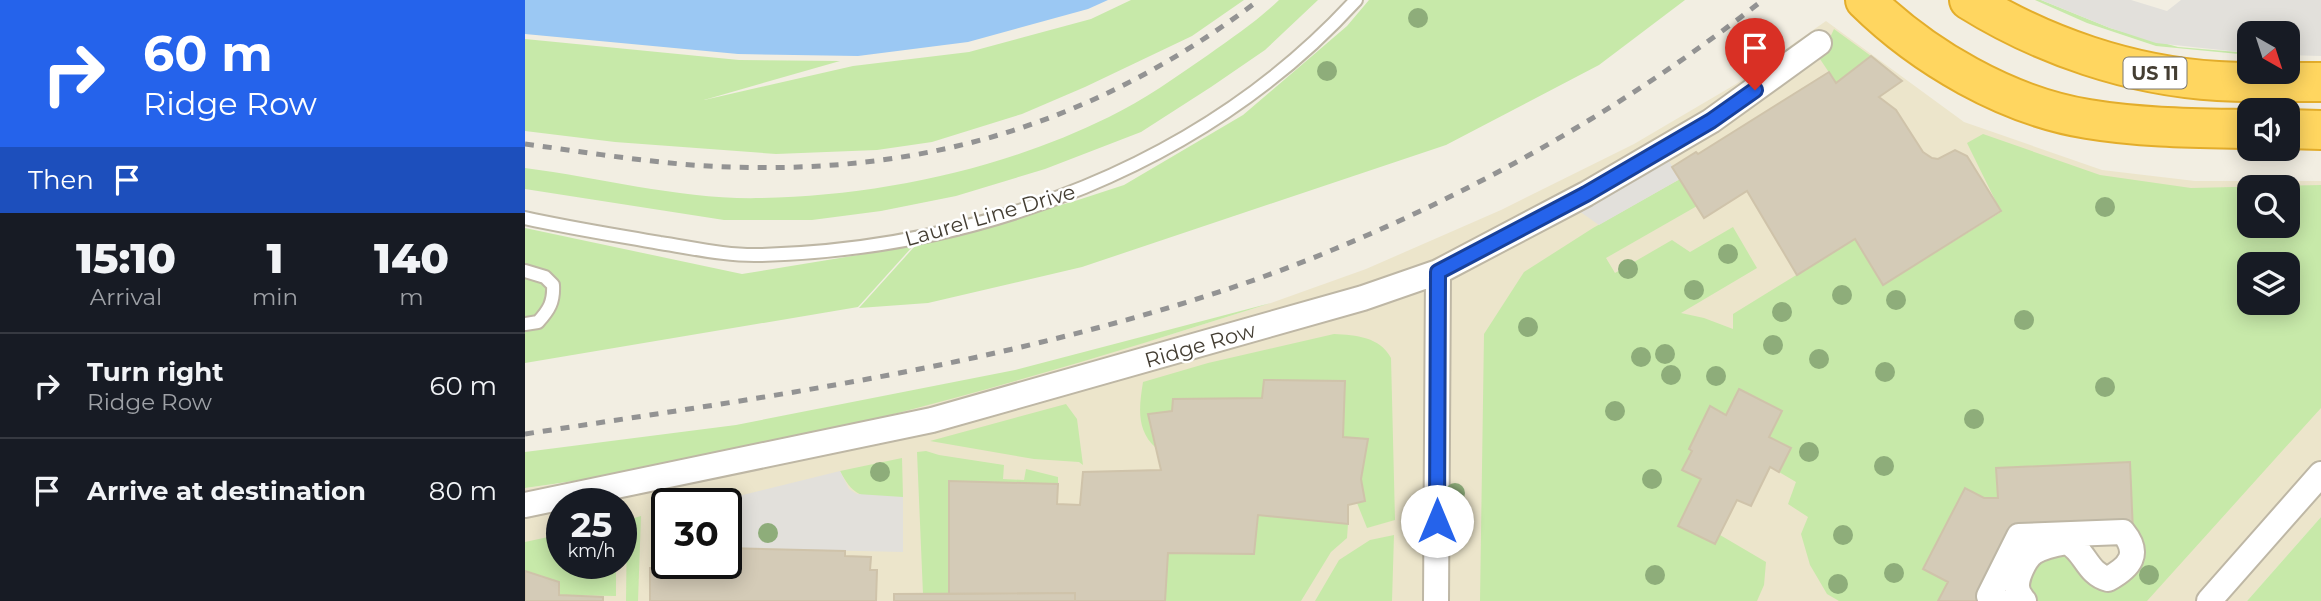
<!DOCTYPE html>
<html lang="en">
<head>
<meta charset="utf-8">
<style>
  body { margin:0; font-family:Montserrat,sans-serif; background:#20242c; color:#f1f3f6; height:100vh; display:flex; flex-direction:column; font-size:26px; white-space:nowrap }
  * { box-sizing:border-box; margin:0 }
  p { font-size:23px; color:#9ea1a6 }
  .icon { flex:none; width:38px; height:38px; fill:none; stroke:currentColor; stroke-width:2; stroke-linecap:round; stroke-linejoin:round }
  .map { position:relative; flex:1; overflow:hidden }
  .details { display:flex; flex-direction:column; background:#171b24; width:525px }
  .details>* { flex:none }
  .top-card { background:#2563eb; color:#fff; overflow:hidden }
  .needle { width:46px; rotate:141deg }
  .tools { position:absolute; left:1712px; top:21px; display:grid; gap:14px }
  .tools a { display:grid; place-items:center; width:63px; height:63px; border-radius:14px; background:#171b24; box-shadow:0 4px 18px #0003; font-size:35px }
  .speed { position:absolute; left:21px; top:488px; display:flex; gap:14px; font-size:35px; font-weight:700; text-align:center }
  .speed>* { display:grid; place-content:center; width:91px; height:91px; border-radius:50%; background:#171b24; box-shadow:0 4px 18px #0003; line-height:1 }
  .speed small { font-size:18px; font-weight:400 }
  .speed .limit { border:4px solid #111; border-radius:10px; background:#fff; color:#111 }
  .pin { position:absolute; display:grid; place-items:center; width:60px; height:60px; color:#fff; margin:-72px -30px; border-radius:50% 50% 50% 0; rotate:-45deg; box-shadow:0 0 7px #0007 }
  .pin .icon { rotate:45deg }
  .me { position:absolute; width:77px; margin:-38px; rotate:0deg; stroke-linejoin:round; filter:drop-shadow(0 0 5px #0008) }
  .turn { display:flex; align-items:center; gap:24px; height:147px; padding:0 28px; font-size:32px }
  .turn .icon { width:91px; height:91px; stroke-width:2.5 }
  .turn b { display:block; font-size:49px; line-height:60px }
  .then { display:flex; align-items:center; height:66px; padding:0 28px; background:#0003; gap:14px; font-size:26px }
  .eta { display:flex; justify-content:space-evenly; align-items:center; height:119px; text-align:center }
  .eta b { font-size:42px; font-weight:800; line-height:49px }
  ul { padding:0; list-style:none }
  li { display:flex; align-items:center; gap:21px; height:105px; padding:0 28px; border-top:2px solid #363941 }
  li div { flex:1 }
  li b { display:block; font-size:26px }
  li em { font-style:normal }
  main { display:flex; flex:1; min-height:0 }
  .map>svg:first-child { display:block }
  .education { fill:#ece5cb; fill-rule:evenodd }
  .green { fill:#c7e9a9; fill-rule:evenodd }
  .parking { fill:#e2e0db }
  .water { fill:#9bc8f3 }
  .building { fill:#d4cbb7; stroke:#cfc3aa; stroke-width:2 }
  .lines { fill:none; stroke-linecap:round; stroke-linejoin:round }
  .lane-casing { stroke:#beb7a5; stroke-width:16 }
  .street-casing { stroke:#beb7a5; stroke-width:28 }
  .highway-casing { stroke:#e3ad2b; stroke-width:42 }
  .lane { stroke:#fff; stroke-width:12 }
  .street { stroke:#fff; stroke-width:24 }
  .highway { stroke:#ffd660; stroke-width:38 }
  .rail { stroke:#939393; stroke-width:5; stroke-dasharray:9 9; stroke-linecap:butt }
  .tree { fill:#8ead7a }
  .route-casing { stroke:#184099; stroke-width:18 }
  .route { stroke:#2563eb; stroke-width:12 }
  .labels { text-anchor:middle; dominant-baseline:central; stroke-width:5; stroke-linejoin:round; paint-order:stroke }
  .shield { fill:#fff; stroke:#7c7870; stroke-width:2 }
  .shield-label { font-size:19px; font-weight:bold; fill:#443e33 }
  .street-label { font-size:21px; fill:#443e33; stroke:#fff }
</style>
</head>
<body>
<main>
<section class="details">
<div class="top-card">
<div class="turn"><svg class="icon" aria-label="right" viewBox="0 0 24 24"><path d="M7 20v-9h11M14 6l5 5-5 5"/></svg><div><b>60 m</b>Ridge Row</div></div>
<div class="then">Then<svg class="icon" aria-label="arrive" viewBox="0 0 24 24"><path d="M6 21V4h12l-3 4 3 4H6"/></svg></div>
</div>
<div class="eta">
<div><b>15:10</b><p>Arrival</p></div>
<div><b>1</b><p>min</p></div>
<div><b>140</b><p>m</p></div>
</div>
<ul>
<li><svg class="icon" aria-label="right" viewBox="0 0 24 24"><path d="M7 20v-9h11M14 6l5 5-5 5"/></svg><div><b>Turn right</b><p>Ridge Row</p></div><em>60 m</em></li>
<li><svg class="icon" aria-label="arrive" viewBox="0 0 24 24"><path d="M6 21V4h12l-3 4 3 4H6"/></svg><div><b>Arrive at destination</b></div><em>80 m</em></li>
</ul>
</section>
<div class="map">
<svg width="1796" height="601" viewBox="0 0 1796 601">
  <rect width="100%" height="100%" fill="#f2eee2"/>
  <path class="education" d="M1301,21l138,101 138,48 93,11h126v336l-74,84h-1722v-113l75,-10 296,-65 267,-76 108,-34 95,-34 135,-59 133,-66 102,-60zM1724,187h38v39h-38zM1724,264h38v39h-38zM37,504h59v60h-59zM142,504h59v60h-59z"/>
  <path class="green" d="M606,0h113l-52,36 -107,51 -63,27 -90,28 -55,8 -101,4 -161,-12 -90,-11v-92l214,21 101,1 -136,39 149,-34 116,-14 122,-33z
    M754,0h39l-53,50 -54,37 -70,45 -96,37 -89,27 -75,15 -69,9h-88l-199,-31v-21c78,10 157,32 236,30 117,-2 243,-29 348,-81 35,-17 67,-40 99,-62 25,-18 49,-34 71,-55z
    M844,0h316l-86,65 -153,80 -364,122 -154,36 -69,5 56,-62 160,-45 49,-16 119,-70 104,-89z
    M1510,0h6l69,28 68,19 71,6v2l-93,-9 -69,-23z
    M1309,29l37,27 -35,27 -16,-24z
    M1458,134l117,41 91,13 130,-3v223l-174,193h-123l-6,-9 31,-46 59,33 25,-48 -3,-69 -134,6 2,30h-14l-19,-10 -42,80 25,14 -10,19h-99l-12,-7 -17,-29 -9,-31 7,-17 -20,-13 8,-22 -17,-10 12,-24 -22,-11 13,-26 -43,-22 -13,26 -16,-8 -21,42 3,2 -10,19 19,9 14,65 5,-9 46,27 -2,23 -7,16h-277l4,-267 40,-62 69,-44 87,-49 17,27 -91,52 9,15 57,-33 18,12 43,-25 24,41 -76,45 23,5 29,11v-15l122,-75 28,46 118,-73 -34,-69zM1724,187h38v39h-38zM1724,264h38v39h-38z
    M0,228l217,46 171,-28 -55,61 -333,56z
    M746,303c-244,78 -492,151 -746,185v-36l211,-27 279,-55z
    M809,334c22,1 46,3 57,24l4,162 -28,8 -10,-25 8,-2 -4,-22 7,-40 -25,-2 1,-55 -80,-2 -2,18 -88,1 -2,12 -23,3 7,34c-20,-18 -17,-41 -13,-66l65,-19z
    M541,404l11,15 6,46 -4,-3 -45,-3 -104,-18z
    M401,451l13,4 65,10 -1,14 21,1 2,-11 32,8v7l-109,-3v113h-26l-6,-142z
    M377,458l1,39c-34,-1 -46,7 -63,-26z
    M733,515l90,9 -1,14 -16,14 -30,49h-136l3,-48 86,1z
    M116,516l-3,85h-12l1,-81z
    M1796,517v84h-74z
    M37,534v30h54v32l-57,-1 -1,-13 -33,-11v-29z
    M869,535l-2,66h-77l24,-41 31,-20z"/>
  <path class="parking" d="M1516,0h90l36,11 14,-11h140v56l-34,-1v-22h-38v20l-93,-10 -46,-15z
    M1144,161l11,18 -81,46 -20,-14z
    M315,471l9,18 8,5 46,3v55l-177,-4v-44h-12v-2z"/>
  <path class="water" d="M0,0h583l-20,9 -120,33 -110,14 -120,-2 -213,-20z"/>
  <path class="building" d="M1346,56l31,25 -23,16 17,13 27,42 9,6 6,1 17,-9 12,6 34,55 -118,74 -28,-46 -58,36 -50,-84 -43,27 -32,-51 24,-15 2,2 131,-82 7,11z
    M739,380l81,1 -2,56 25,2 -7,40 4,22 -17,4v19l-90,-9 -4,39 -86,-1 -3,48h-90v-8l-126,1v-113l109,3 -1,20 23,1 3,-33 78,-2 -13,-56 24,-3 1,-12 89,-1z
    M1214,389l43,22 -13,26 22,11 -12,24 -9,-5 -19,39 -14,-6 -22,44 -37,-18 23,-47 -19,-9 10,-19 -3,-2 21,-43 16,9z
    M1605,462l3,70 -114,4 -20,65h-61l10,-19 -25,-13 42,-81 19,10h14l-2,-30z
    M201,548l119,3v5l26,1 -1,13h7l-1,31h-226v-33h4l1,-12h12v8h59z
    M0,571l34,11v13l44,2v4h-78z
    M550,593v8h-181v-7z"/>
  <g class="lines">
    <g class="lane-casing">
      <path id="lane" d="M0,218c45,10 90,17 135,25 33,5 67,13 100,12 221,-6 445,-90 596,-255
        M0,271l20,6 8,8c1,17 -4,25 -15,37l-13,2"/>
    </g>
    <g class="street-casing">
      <path id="street" d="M0,505l407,-85 431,-122 75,-26 148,-78 125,-73 108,-78
        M911,601l2,-329
        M1474,601l-10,-5 30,-60 104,-4c18,22 7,35 -15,47 -21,-5 -23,-29 -41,-37 -11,2 -23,4 -33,10 -9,6 -20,28 -16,39 0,2 5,9 6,10
        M1684,601l112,-127"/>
    </g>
    <g class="highway-casing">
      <path id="highway" d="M1340,0c58,57 142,106 223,119 54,9 107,9 161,10
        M1444,0c74,46 162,76 249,81 34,2 69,1 103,1
        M1762,129l34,1"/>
    </g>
    <use href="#lane" class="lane"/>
    <use href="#street" class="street"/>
    <use href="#highway" class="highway"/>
    <path class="rail" d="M0,144c68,9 137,21 205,23 201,7 369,-46 529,-167
      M0,434c182,-28 366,-53 545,-99 90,-23 182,-51 267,-87 152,-63 297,-147 426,-248"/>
  </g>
  <g class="tree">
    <circle cx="893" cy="18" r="10"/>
    <circle cx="802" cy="71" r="10"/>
    <circle cx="1580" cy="207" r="10"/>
    <circle cx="1203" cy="254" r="10"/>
    <circle cx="1103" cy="269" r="10"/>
    <circle cx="1169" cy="290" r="10"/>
    <circle cx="1317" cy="295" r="10"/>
    <circle cx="1371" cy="300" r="10"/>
    <circle cx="1257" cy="312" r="10"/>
    <circle cx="1499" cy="320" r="10"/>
    <circle cx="1003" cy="327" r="10"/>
    <circle cx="1248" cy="345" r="10"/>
    <circle cx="1140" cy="354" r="10"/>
    <circle cx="1116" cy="357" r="10"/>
    <circle cx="1294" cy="359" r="10"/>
    <circle cx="1360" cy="372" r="10"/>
    <circle cx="1146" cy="375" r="10"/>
    <circle cx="1191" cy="376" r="10"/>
    <circle cx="1580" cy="387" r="10"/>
    <circle cx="1090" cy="411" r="10"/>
    <circle cx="1449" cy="419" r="10"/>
    <circle cx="1284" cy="452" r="10"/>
    <circle cx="1359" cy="466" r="10"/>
    <circle cx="355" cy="472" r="10"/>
    <circle cx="1127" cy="479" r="10"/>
    <circle cx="930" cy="493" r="10"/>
    <circle cx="243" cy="533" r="10"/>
    <circle cx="1318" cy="535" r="10"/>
    <circle cx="1369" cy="573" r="10"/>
    <circle cx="1130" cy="575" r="10"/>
    <circle cx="1624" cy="575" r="10"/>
    <circle cx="1313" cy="584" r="10"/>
  </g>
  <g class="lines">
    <g class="route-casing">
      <path id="route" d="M912,521l1,-249 148,-78 125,-73 44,-31"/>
    </g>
    <use href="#route" class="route"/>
  </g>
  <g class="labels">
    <rect class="shield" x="1598.5" y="57.5" width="63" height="31" rx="5"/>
    <g class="shield-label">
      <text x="1630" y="73">US 11</text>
    </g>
    <g class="street-label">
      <text transform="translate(465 215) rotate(-16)">Laurel Line Drive</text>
      <text transform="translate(675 345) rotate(-16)">Ridge Row</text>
    </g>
  </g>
</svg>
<div class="tools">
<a><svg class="needle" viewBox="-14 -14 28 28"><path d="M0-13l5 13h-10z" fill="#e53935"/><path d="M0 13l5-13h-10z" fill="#9ea1a6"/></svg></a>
<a><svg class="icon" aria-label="sound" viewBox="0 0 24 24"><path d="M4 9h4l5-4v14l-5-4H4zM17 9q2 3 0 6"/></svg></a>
<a><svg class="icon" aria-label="search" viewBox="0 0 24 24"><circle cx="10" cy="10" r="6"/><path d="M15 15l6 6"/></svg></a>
<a><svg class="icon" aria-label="layers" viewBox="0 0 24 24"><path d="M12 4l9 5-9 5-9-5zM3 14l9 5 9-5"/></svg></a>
</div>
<div class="speed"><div>25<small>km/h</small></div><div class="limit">30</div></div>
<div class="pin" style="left:1230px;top:90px;background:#d93025"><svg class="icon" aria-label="arrive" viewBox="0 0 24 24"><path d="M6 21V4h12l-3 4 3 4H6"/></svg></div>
<svg class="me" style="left:912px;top:521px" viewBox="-20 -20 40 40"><circle r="19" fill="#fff"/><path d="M0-13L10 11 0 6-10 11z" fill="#2563eb"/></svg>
</div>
</main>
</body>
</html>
